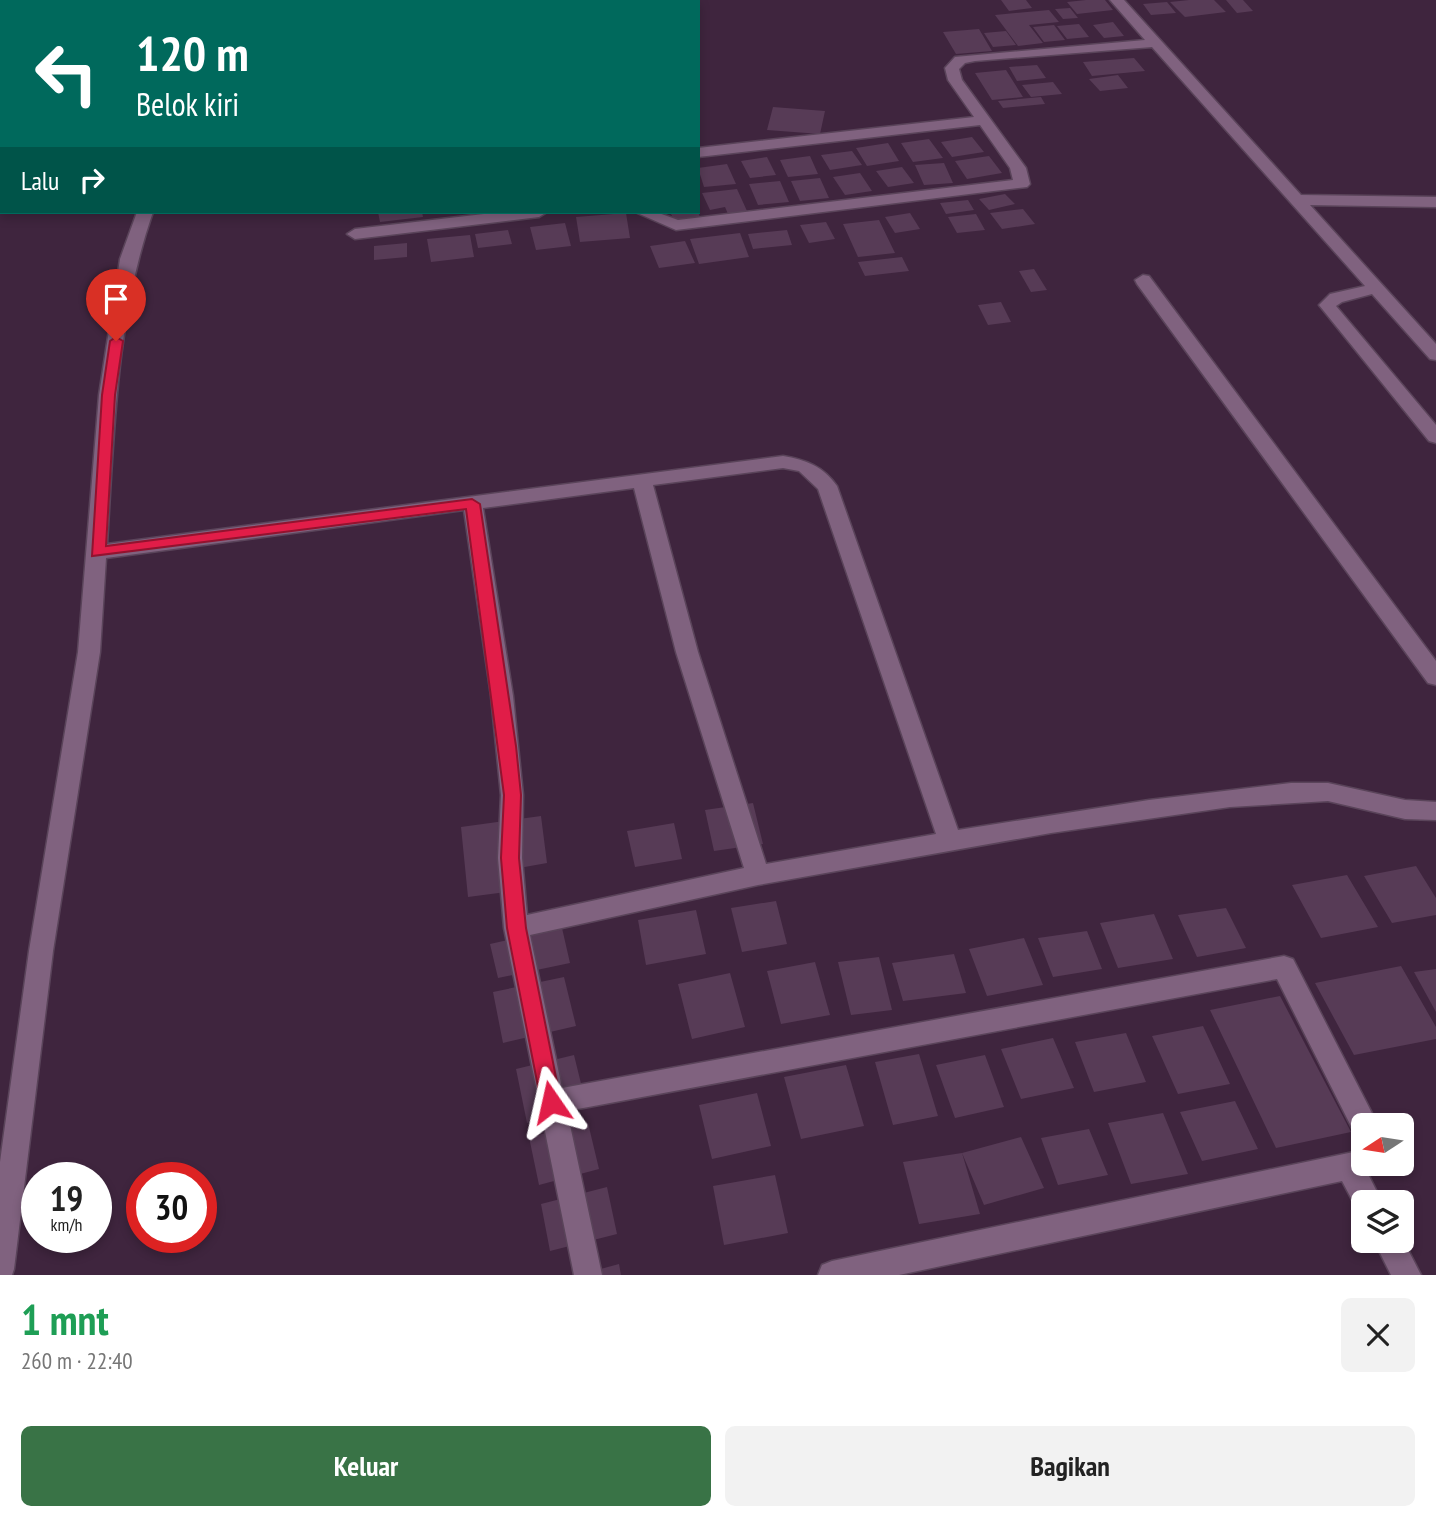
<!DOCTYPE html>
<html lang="id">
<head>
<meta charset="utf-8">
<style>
  body { margin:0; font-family:"PT Sans Narrow",sans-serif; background:#f2f2f2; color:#222; height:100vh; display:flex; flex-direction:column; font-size:26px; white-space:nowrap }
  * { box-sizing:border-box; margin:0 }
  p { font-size:23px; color:#767676 }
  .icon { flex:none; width:38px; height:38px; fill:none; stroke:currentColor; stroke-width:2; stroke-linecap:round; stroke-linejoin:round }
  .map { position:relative; height:1275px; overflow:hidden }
  .drawer { display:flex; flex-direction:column; background:#fff; flex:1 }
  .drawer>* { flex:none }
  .top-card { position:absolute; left:0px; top:0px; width:700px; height:214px; box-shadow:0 4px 10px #0003; background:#00695c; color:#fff; overflow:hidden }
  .needle { width:46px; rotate:258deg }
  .tools { position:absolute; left:1351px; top:1113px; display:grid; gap:14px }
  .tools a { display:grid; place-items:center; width:63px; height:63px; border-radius:10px; background:#fff; box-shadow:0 4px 10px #0003; font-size:35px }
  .speed { position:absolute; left:21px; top:1162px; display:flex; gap:14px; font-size:35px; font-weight:700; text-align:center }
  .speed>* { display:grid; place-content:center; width:91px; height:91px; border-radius:50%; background:#fff; box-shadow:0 4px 10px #0003; line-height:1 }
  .speed small { font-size:18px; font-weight:400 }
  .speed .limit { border:10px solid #d22; background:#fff; color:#111 }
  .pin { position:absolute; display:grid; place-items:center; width:60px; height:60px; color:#fff; margin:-72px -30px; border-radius:50% 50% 50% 0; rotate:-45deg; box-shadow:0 0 7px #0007 }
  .pin .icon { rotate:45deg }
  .me { position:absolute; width:77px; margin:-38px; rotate:349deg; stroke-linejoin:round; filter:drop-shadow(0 0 5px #0008) }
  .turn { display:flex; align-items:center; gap:24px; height:147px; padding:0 21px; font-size:32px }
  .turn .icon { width:91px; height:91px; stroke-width:2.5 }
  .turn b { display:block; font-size:49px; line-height:60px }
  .then { display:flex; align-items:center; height:66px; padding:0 21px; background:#0003; gap:14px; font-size:26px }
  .round { display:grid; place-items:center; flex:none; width:74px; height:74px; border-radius:10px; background:#f2f2f2 }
  .head { display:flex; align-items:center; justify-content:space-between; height:119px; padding:0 21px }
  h1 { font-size:42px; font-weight:700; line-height:52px; color:#1e9e55 }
  .cta { display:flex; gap:14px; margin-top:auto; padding:14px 21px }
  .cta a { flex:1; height:80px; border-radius:10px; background:#397346; color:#fff; font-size:28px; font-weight:700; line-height:80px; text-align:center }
  .cta a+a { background:#f2f2f2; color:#222 }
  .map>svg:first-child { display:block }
  .building { fill:#573b56 }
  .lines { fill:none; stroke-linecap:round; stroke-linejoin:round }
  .minor-casing { stroke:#5a445a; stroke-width:3 }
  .minor { fill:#80627f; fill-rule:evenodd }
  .route { fill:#e11d48; stroke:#92132f; stroke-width:2 }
</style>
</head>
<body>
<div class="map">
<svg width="1436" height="1275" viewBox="0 0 1436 1275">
  <rect width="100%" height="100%" fill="#3f253e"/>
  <path class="building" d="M1001,0h25l6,8 -23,3z
    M1086,0h19l8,10 -36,4 -10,-12z
    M1189,0h25l12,12 -41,5 -15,-15z
    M1226,0h17l10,11 -16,2z
    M1167,2l9,11 -25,2 -8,-11z
    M1070,8l8,10 -15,1 -8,-10z
    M1049,10l10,12 -30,3 14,18 -25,3 -23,-31z
    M1113,22l11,14 -20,2 -11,-13z
    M1079,24l10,13 -22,2 -10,-13z
    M1054,25l11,15 -21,2 -11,-15z
    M979,29l13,22 -36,3 -13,-22z
    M1006,31l10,14 -23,2 -9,-14z
    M1134,58l11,13 -53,5 -9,-14z
    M1037,65l9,13 -29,3 -8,-14z
    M1006,70l17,27 -31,3 -17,-27z
    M1118,75l10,13 -28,3 -11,-12z
    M1053,82l9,12 -31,3 -9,-12z
    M1041,97l4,7 -42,4 -5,-7z
    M773,107l52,4 -5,23 -53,-4z
    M972,137l12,15 -32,5 -11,-15z
    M929,139l14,19 -30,4 -12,-19z
    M888,143l11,18 -32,5 -11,-18z
    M852,151l10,14 -32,5 -9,-15z
    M810,156l8,18 -30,3 -8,-17z
    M989,156l13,17 -35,6 -12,-18z
    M767,157l9,18 -26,3 -9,-17z
    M944,163l9,20 -29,2 -9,-20z
    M727,164l9,20 -32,3 -6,-19z
    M902,167l12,16 -26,4 -12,-16z
    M860,173l12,18 -27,4 -12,-18z
    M820,178l9,20 -29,3 -9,-20z
    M780,181l9,21 -31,3 -9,-21z
    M737,189l10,22 -19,3 -3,-7 -15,3 -8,-17z
    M1005,194l10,10 -26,6 -10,-11z
    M968,200l6,10 -28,4 -6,-11z
    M1023,209l12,15 -33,5 -12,-16z
    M378,212h44l1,5 -43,5z
    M670,212h28l2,5 -26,3z
    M626,213l4,25 -50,4 -4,-25z
    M910,213l10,16 -25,4 -10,-16z
    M976,214l9,16 -28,3 -9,-16z
    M879,220l16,33 -37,4 -15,-33z
    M826,222l9,17 -26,4 -9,-18z
    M565,223l6,23 -35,4 -6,-23z
    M508,230l4,14 -34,4 -3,-14z
    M787,230l5,15 -39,4 -5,-15z
    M740,233l9,24 -50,7 -9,-25z
    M470,235l4,22 -43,5 -4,-23z
    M685,241l10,22 -36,5 -9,-22z
    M407,243v14l-33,3v-14z
    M902,257l7,14 -44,5 -7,-14z
    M1034,269l13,21 -16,2 -12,-21z
    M1001,302l10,20 -23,3 -10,-20z
    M753,803l10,41 -49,7 -9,-41z
    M541,816l6,47 -28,5 2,22 -53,7 -7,-70z
    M674,823l8,36 -47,8 -8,-36z
    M1416,866l20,32v17l-44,8 -28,-47z
    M1347,875l31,52 -57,11 -29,-53z
    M776,901l11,43 -45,8 -11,-44z
    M1226,908l20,40 -49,9 -19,-42z
    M696,910l10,44 -60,11 -8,-45z
    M1154,914l19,45 -55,9 -18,-45z
    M562,928l8,35 -72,15 -8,-34z
    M1087,931l15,38 -49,8 -15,-39z
    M1024,938l19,47 -56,11 -18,-47z
    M954,954l12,39 -63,8 -11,-38z
    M879,957l13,53 -41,5 -13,-53z
    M815,962l15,53 -49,9 -14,-53z
    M1401,966l35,61v12l-82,16 -39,-72z
    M1436,969v43l-22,-40z
    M730,973l15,54 -53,12 -14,-55z
    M564,977l12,49 -73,17 -10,-51z
    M1280,996l71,136 -75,16 -66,-138z
    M1203,1026l27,58 -52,10 -26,-58z
    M1126,1033l20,49 -52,10 -19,-50z
    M1053,1038l21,50 -53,11 -20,-50z
    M919,1054l19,62 -45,9 -18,-63z
    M574,1055l13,53 -60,15 -11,-54z
    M985,1055l19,52 -49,11 -19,-53z
    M846,1065l18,61 -63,13 -17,-62z
    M757,1093l14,53 -59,13 -13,-54z
    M1235,1101l23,48 -56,12 -22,-49z
    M1163,1113l25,61 -57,10 -23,-61z
    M588,1123l11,46 -60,16 -10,-48z
    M1089,1129l19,46 -50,10 -17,-47z
    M1021,1137l23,51 -60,17 -22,-52 18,61 -61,10 -16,-62 59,-9z
    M775,1175l13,58 -64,12 -11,-59z
    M607,1187l10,47 -67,17 -9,-47z
    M619,1264l2,11h-39v-1z"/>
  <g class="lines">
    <g class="minor-casing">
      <path id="minor" d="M220,0h14v2h-14z
        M1110,0h14l177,195 135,2v10l-126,-2 126,139v16l-6,-1 -58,-65 -30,8 -6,4 100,119v18l-7,-2 -110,-136 11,-11 35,-8 -213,-239 -177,14 -10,2 -6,6 3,11 64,88 4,16 -3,3 -351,43 -41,-18h21l22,8 335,-40 -3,-12 -30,-43 -282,32v-9l276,-31 -26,-37 -3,-12 10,-11 190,-17z
        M137,212h16c-37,105 -39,222 -46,332l676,-88c23,4 40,10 54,30l121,344 191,-30 142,-17h37l77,17 31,2v18l-31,-1 -77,-18 -98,6 -179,26 -293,52 -228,50 32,153 722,-132 9,3 85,166h-15v12l-8,-3 -78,-155 -710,132 35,164h-28l-70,-347 -6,-70 3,-63 -10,-99 -27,-186 -358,48 -6,94 -47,299 -39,318 -2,6h-12v-113l29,-211 49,-299 21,-257 21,-136zM783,468l16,3 19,18 118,345 -170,30 -68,-212 -45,-167zM634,488l42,164 68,216 -217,47 -5,-57 1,-63 -10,-99 -30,-188z
        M501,212h46l-8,5 -184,22 -8,-5 8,-5z
        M1143,275l6,1 287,385v24l-8,-2 -291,-399 -2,-4z
        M1363,1150v14h13l-3,8 -5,2 14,28h-19v12l-5,-3 -16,-30 -443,94h-81l4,-10 10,-4z
        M1402,1238l19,37h-30l-17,-34h28z"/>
    </g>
    <use href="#minor" class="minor"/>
  </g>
  <path class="route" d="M116,337l7,4 -8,54 -9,151 366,-47 8,5 36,242 5,49 -2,63 7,70 35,174 -3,6 -7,3 -7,-3 -3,-6 -34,-174 -6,-70 3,-63 -38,-286 -374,47 10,-161 8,-54z"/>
</svg>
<div class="tools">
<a><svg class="needle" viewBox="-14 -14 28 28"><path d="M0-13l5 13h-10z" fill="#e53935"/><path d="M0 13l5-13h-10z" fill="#767676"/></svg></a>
<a><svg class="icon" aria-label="layers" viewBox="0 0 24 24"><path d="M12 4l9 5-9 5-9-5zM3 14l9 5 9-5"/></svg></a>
</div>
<div class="speed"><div>19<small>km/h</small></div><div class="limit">30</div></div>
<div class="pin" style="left:116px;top:341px;background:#d93025"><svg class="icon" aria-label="arrive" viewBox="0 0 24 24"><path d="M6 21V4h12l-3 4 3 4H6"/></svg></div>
<svg class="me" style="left:551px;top:1102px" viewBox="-20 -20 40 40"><path d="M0-17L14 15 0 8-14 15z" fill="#e11d48" stroke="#fff" stroke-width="4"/></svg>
<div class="top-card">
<div class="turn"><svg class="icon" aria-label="left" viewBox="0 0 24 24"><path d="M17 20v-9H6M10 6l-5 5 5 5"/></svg><div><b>120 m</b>Belok kiri</div></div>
<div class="then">Lalu<svg class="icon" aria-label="right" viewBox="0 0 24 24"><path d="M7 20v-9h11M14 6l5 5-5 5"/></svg></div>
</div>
</div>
<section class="drawer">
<div class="head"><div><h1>1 mnt</h1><p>260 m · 22:40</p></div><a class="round"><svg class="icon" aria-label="close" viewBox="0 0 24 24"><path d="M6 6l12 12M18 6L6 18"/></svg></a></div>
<div class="cta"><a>Keluar</a><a>Bagikan</a></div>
</section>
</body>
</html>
